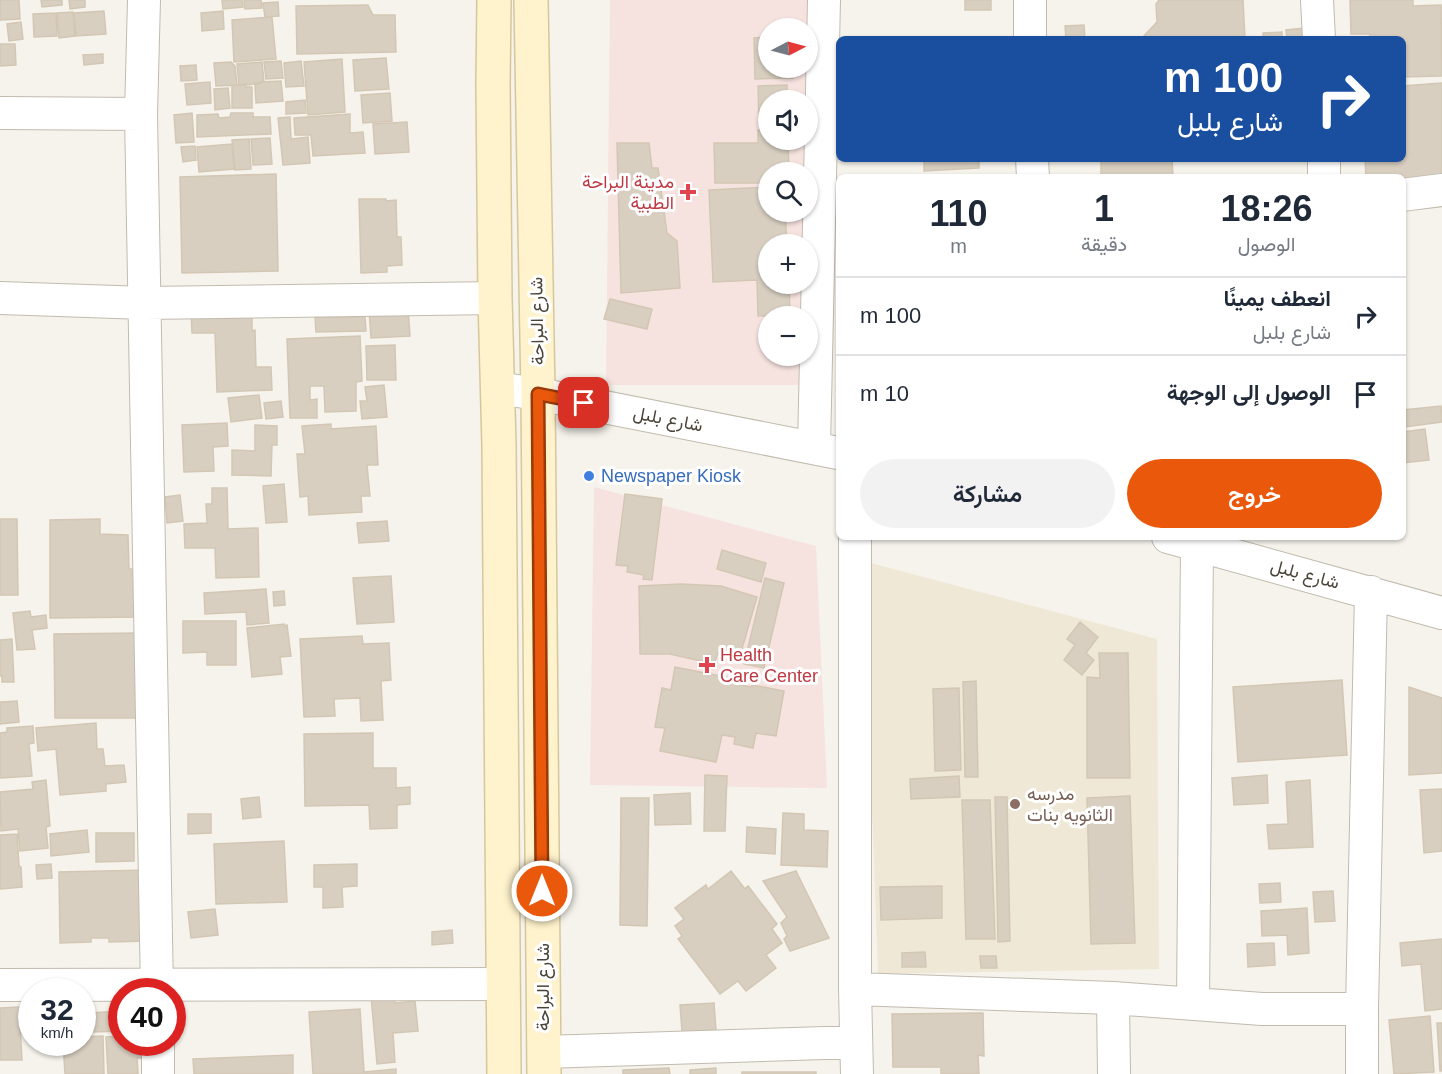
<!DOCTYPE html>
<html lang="ar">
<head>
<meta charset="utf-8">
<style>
  body { margin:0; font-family:Arial,Vazirmatn,sans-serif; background:#f2f2f3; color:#1f2937; direction:rtl; height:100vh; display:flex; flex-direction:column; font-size:22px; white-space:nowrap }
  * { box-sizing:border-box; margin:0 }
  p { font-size:20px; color:#747a83 }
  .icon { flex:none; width:33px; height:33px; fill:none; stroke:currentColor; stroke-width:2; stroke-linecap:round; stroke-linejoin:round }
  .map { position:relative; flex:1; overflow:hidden; direction:ltr }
  .sheet { position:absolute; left:836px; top:174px; width:570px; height:366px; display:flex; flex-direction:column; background:#fff; border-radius:9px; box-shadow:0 2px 4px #0004; direction:rtl }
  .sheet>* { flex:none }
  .top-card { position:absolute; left:836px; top:36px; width:570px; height:126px; border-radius:9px; box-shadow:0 2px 4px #0004; direction:rtl; background:#1a4fa0; color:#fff; overflow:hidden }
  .needle { width:39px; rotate:84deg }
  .fabs { position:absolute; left:758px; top:18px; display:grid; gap:12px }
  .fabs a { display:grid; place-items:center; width:60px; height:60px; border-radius:50%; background:#fff; box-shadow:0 2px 4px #0004; font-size:30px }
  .speed { position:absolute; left:18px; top:978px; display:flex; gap:12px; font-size:30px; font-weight:700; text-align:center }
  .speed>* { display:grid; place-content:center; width:78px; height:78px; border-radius:50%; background:#fff; box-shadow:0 2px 4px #0004; line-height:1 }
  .speed small { font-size:15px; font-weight:400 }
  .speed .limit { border:9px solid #d22; background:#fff; color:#111 }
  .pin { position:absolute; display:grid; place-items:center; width:51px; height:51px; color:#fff; margin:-26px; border-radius:12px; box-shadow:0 3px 9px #0006 }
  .me { position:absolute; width:66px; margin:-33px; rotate:0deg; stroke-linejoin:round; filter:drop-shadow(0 0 4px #0008) }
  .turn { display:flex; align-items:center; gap:21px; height:126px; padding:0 24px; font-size:27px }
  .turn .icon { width:78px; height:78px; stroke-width:2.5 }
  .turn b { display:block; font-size:42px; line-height:51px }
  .eta { display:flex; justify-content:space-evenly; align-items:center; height:102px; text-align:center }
  .eta b { font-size:36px; font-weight:600; line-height:42px }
  .cta { display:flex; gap:12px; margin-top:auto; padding:12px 24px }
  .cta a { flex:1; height:69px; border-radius:36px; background:#ea580c; color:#fff; font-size:24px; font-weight:600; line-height:69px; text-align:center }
  .cta a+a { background:#f2f2f3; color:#1f2937 }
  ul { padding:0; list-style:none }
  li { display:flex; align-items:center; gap:18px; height:78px; padding:0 24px; border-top:2px solid #e0e1e3 }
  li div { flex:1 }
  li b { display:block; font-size:22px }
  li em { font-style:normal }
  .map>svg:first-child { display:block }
  .education { fill:#efe8d6 }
  .medical { fill:#f6e3e0; fill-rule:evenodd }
  .building { fill:#d8cfc1; stroke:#d3c7b4; stroke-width:1.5 }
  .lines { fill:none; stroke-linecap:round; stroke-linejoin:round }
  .street-casing { stroke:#c2bbae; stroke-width:34 }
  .secondary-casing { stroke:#d6c79b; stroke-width:36 }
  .street { stroke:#fff; stroke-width:32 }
  .secondary { stroke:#fff3cd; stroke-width:33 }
  .route-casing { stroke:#983908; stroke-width:15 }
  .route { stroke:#ea580c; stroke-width:10 }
  .health-dot { fill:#e0444e; stroke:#fff; stroke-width:2 }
  .shop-dot { fill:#3f7fe0; stroke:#fff; stroke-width:2 }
  .education-dot { fill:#8d6e63; stroke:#fff; stroke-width:2 }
  .labels { text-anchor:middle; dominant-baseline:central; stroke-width:6; stroke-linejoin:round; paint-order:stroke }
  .health-label { font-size:18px; fill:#be3a42; stroke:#fff; text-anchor:end }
  .street-label { font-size:18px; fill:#4b4439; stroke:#fff }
  .shop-label { font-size:18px; fill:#366cbe; stroke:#fff; text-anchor:start }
  .education-label { font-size:18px; fill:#785e54; stroke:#fff; text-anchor:start }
</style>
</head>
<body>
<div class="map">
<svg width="1442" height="1074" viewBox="0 0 1442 1074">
  <rect width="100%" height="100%" fill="#f6f3ec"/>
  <path class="education" d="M863,561l294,78 2,330 -281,5z"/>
  <path class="medical" d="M610,0h200l-2,385h-202zM768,28h39v40h-39zM768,100h39v40h-39zM768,172h39v40h-39zM768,244h39v40h-39zM768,316h39v40h-39z
    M594,487l222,59 11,242 -237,-3z"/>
  <path class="building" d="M0,0h19l1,19 -20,1z
    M41,0h21v5l-20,2z
    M69,0h16v7l-15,2z
    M222,0h20l1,7 -20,2z
    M244,0h17l1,8 -17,1z
    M965,0h26v10h-26z
    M1159,0h84l2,39h-104l16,-17 -1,-18z
    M1350,0h63v6l28,-1 1,71 -40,1v-38h-32v-5h-19z
    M278,2l1,14 -14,1 -2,-14z
    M368,5l5,10h22l1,37 -99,2 -1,-48z
    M104,11l2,23 -30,2 -2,-23z
    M223,11l1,18 -22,2 -1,-18z
    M73,12l2,24 -16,2 -2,-25z
    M56,13l1,23 -23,1 -1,-23z
    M272,17l4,42 -42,3 -2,-42z
    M21,22l2,17 -14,2 -2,-17z
    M1084,25l1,14h-19l-1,-13z
    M1304,28v11h-17l-1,-9z
    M1282,32v7h-19v-6z
    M768,37v31h24l1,10 -38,1 -1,-41z
    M0,44h15l1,21 -16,1z
    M103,54v9l-19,2 -1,-10z
    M386,58l3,31 -34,2 -2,-31z
    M342,59l3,53 -37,3 -4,-53z
    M281,61l2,17 -17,1 -2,-17z
    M301,61l3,25 -18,1 -2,-24z
    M231,62l4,4 2,19 -21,1 -2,-23z
    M262,62l2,20 -16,3 -1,-1 -8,1 -2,-21z
    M196,65l1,15 -16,1 -1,-15z
    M281,81l2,20 -27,2 -1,-18 5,-1v-2z
    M210,82l1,21 -24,2 -2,-21z
    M1442,83v97l-40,2v-5h-36l-1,-18h37v-73z
    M232,85h14v2h6v21h-20z
    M787,85v15h-19v20h-9l-1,-34z
    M228,88l2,20 -15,2 -1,-21z
    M390,93l2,28 -29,2 -2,-28z
    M305,100l1,13 -20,1v-12z
    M192,113l2,29 -18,1 -2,-28z
    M231,113h22v4h17l1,17 -74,3v-22l21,-1 1,4 11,-1z
    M350,114v19l13,-1 2,21 -52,3 -2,-21h-16l-1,-17z
    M290,117l1,22 17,-2 2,26 -27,2 -5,-47z
    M407,122l2,30 -34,2 -2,-30z
    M758,130h10v10h20l1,32h-21v11h-53l-1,-40h44z
    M270,138l2,26 -19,1 -2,-26z
    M249,139l2,30 -16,1 -3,-30z
    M617,143h32l3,25h6l9,65 10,8 3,47 -59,5z
    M232,144l2,25 -35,3 -2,-25z
    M195,146l1,14 -13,2 -2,-15z
    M979,159v9l-55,3v-10z
    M1101,159h71l1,18h-72z
    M276,174l2,97 -96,2 -2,-96z
    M768,187v25h17l2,32h-19v40h21l1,31 -32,1 -1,-36 -44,2 -4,-92z
    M359,199h27v2l10,-1 1,37h4l1,28 -15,1v6l-26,1z
    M610,299l42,10 -5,20 -43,-10z
    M408,308l2,28 -39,2 -2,-28z
    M232,310v8l20,-1v14l3,-1 1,37h15l1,23 -55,2 -2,-59h-23l-1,-22z
    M315,317h50l1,14 -50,1z
    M360,336l2,45 -6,1v29l-31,1 -1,-26h-14v14l7,-1v19h-27l-3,-79z
    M395,345l1,35h-29l-1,-34z
    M384,385l3,32 -25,2 -2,-18h7l-2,-14z
    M259,395l3,23 -31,4 -3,-24z
    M281,401l2,16 -17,2 -2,-16z
    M1441,406l1,16 -37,5 -2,-17z
    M227,423l1,23 -15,1 1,24 -30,1 -2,-47z
    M331,424v5l45,-3 2,39h-11l3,31h-9l1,16 -53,3 -1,-19 -8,1 -3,-43h8l-3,-28z
    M255,425l22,1v19h-5l-1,31 -39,-1v-25l23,1z
    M1425,429l4,31 -27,3v-31z
    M284,484l3,38 -21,1 -3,-37z
    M212,488h15l1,41 30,-1 1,49 -43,1 -1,-30h-30l-1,-24 23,-1 -1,-19h6z
    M625,494l37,5 -10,81 -9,-1 1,-4 -17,-3 1,-6 -12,-1z
    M180,495l3,26 -16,2 -2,-26z
    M0,519h17l1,76h-18z
    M100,519v15l28,1 1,34h11v48l-90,1v-98z
    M387,521l2,20 -30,2 -2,-20z
    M722,550l44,13 -5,19 -44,-13z
    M391,576l3,46 -37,2 -4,-46z
    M765,578l19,5 -20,85 -20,-4z
    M681,584l40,2 36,11 -18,62 -21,-6 -4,11 -44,-10h-30l-1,-68z
    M266,589l3,34 -22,2 -1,-13 -41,2 -1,-21z
    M284,591l1,14 -11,1 -1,-14z
    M30,611l1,6 15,-2 1,13 -15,2 3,19 -18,1 -4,-37z
    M183,621h53v44h-29v-13l-24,1z
    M1080,622l18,15 -12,16 8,7 -12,15 -18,-15 11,-15 -8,-6z
    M284,624v2l3,-1 4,31 -11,1 2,17 -30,3 -5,-49z
    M137,633l1,85h-83l-1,-84z
    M362,636l1,8 26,-1 2,37 -10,1 2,39 -22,1 -1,-23 -26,1 1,17 -31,1 -4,-78z
    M12,639l2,43h-12v-6h-2v-36z
    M1099,653h29l2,125h-43v-101l13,1z
    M675,667l66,13 -1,5 12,2v-2l32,6 -8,45 -20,-3 -3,15 -19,-4 1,-7 -13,-2 -6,27 -56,-11 5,-23 -10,-1 7,-39 9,2z
    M1342,680l5,75 -109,7 -5,-75z
    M976,681l2,96h-13l-2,-95z
    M1409,687l33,11v75l-33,2z
    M959,688l2,82 -26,1 -2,-82z
    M17,701l2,21 -19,2v-22z
    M96,723l1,26h6l2,17 19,-1 2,17 -20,2v7l-46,4 -4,-46 -18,2 -2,-23z
    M33,726l1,17 -5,1 3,32 -32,2v-45l7,-1v-4z
    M373,733v35h23v20l14,-1v17l-13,1v23l-27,1 -1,-24 -64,1 -1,-72z
    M705,775l22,1 -2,55h-21z
    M1267,775l1,28 -34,2 -2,-27z
    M959,776l1,21 -49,2 -1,-20z
    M46,780l4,46 -4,1 2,21 -28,3 -2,-22 -17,2 -1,-39 33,-3 -1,-7z
    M1310,780l3,67 -44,2 -2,-24 21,-1 -2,-42z
    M1442,789v62l-18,2 -4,-63z
    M690,793l1,31 -36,1 -1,-30z
    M1130,796l5,147 -44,1 -4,-146z
    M259,797l2,20 -18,2 -2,-20z
    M995,797h12l3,144 -12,1z
    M621,798h28l-2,128 -27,-1z
    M962,800h28l5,139h-29z
    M783,813l21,1v16l24,1 -1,36 -46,-2z
    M188,814h23v19l-23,1z
    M747,827l29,2 -1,25 -29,-2z
    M87,830l2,22 -38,4 -1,-22z
    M96,833h38v28l-38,1z
    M17,834l2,32 2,1 1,20 -22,2v-54z
    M284,841l3,61 -71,2 -2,-60z
    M51,864l1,14 -15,1 -1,-14z
    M357,864v22l-15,1 1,20 -20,1v-21h-9v-22z
    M148,870l1,71 -40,1v-4h-18v4l-31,1 -1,-71z
    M731,871l14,18 3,-3 29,38 -5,5 10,14 -16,12 10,13 -30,23 -8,-10 -18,13 -42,-55 4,-3 -7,-10 9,-7 -9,-11 31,-23 2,4z
    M796,871l33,67 -39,13 -6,-12 3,-3 -6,-13 6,-6 -24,-36z
    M1280,883l1,19 -21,1 -1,-19z
    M942,886v32l-61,2 -1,-33z
    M1333,891l2,30 -20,1 -2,-30z
    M1307,908l2,45 -21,2 -1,-20 -25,1 -1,-25z
    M215,909l3,26 -27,3 -3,-26z
    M452,930l1,13 -21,2v-13z
    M1442,939v70l-17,2 -4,-47 -19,2 -2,-23z
    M1274,943l1,22 -27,2 -1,-23z
    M925,952l1,15h-24v-14z
    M980,956h16l1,12h-16z
    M394,994l1,9 20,-2 3,30 -25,2 2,29 -18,2 -6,-68z
    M118,998h4v33l-30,1 -1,-19 27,-2z
    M714,1003l2,27 -34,2 -2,-27z
    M19,1007l3,53h-22v-52z
    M360,1009l4,63 32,-3v5h-83l-4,-62z
    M983,1013l1,43 -6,-1 1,19h-38v-7h-48l-1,-53z
    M1430,1016l4,56 -40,2 -5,-54z
    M1437,1023h5v48h-2z
    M103,1036l1,38h-39l-2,-32h19v-5z
    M122,1036v6h19l1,16h-5l1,16h-30l-2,-37z
    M293,1055v19h-99l-1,-15z
    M669,1068l1,6h-47v-4z
    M716,1068v6h-26v-4z
    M742,1072h74v2h-74z"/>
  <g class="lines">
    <g class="street-casing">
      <path id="street" d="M144,0l-3,114 16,878
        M1030,0v39
        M1317,0l2,39
        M0,113l141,1
        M1032,159l1,18
        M1324,159v18
        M1402,195l40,-5
        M0,298l145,5 350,-5
        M497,388l41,6 300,59
        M814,447l10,-447
        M855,537v452l2,85
        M1168,537l274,76
        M0,985l503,-1
        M855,989l258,9 149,11h100
        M1113,998l1,76
        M1193,1004l4,-459
        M158,1042v32
        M544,1052l312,-10
        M1362,1074v-65l9,-417"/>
    </g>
    <g class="secondary-casing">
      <path id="secondary" d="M494,0l-1,84 2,214 4,147 5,629
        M531,0l7,394 6,680"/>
    </g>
    <use href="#street" class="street"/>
    <use href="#secondary" class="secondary"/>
  </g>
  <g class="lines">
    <g class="route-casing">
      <path id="route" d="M542,891l-4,-497 46,9"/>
    </g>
    <use href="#route" class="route"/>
  </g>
  <g class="health-dot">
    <path d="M685 183h6v6h6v6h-6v6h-6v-6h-6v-6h6z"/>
    <path d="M704 656h6v6h6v6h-6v6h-6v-6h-6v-6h6z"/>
  </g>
  <circle class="shop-dot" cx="589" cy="476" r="6"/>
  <circle class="education-dot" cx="1015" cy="804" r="6"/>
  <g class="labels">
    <g class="health-label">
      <text x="674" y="182">مدينة البراحة<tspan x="674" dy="21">الطبية</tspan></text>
      <text x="720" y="655" text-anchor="start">Health<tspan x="720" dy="21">Care Center</tspan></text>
    </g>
    <g class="street-label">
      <text transform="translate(537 321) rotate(-91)">شارع البراحة</text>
      <text transform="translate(668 419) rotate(11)">شارع بلبل</text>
      <text transform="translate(1305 574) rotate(15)">شارع بلبل</text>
      <text transform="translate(543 987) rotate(-90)">شارع البراحة</text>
    </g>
    <g class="shop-label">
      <text x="601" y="476">Newspaper Kiosk</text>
    </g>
    <g class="education-label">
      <text x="1027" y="794">مدرسه<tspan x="1027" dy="21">الثانويه بنات</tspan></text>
    </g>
  </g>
</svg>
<div class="fabs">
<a><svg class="needle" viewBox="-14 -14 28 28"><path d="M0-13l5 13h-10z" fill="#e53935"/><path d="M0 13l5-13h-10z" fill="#747a83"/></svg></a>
<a><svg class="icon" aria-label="sound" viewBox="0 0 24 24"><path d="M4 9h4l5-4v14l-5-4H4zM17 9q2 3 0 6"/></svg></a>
<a><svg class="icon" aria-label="search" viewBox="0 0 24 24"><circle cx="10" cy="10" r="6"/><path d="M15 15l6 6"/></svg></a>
<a>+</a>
<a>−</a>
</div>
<div class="speed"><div>32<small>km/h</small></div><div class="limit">40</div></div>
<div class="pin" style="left:584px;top:403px;background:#d93025"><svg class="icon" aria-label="arrive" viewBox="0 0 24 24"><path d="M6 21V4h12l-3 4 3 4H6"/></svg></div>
<svg class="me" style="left:542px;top:891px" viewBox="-20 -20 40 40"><circle r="17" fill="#ea580c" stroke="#fff" stroke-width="3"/><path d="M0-11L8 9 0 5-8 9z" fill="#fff"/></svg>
<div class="top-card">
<div class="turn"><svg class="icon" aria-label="right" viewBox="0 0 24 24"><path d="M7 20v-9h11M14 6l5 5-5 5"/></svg><div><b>100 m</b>شارع بلبل</div></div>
</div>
<section class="sheet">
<div class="eta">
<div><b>18:26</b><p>الوصول</p></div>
<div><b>1</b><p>دقيقة</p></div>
<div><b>110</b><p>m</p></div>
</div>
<ul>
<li><svg class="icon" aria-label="right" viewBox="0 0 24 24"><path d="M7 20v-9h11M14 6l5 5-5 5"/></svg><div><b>انعطف يمينًا</b><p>شارع بلبل</p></div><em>100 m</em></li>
<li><svg class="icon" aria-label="arrive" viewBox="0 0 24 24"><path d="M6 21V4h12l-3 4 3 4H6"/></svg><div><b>الوصول إلى الوجهة</b></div><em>10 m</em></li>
</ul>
<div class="cta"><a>خروج</a><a>مشاركة</a></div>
</section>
</div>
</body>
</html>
